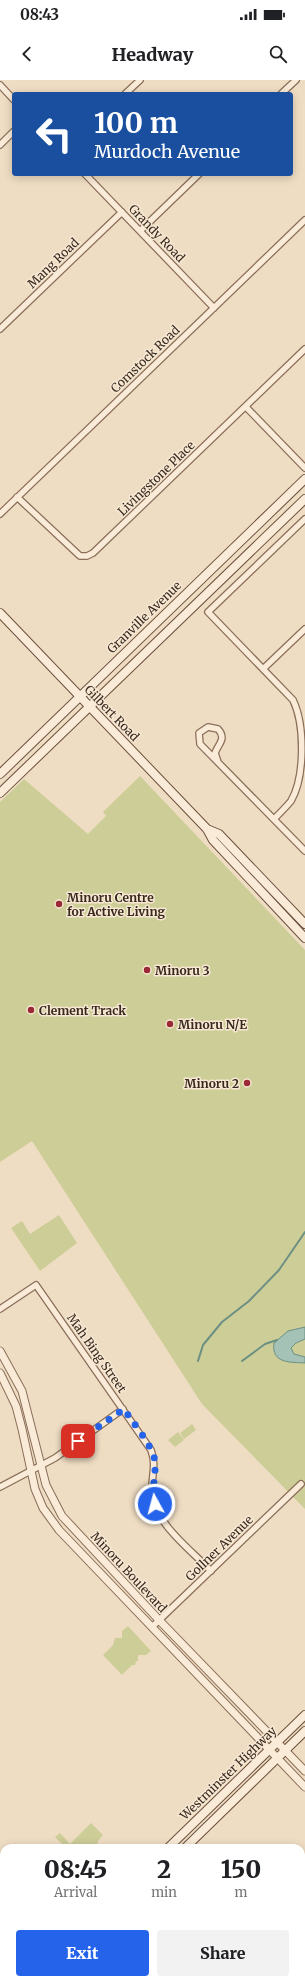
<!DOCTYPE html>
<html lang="en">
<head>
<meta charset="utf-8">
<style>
  body { margin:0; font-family:Merriweather,serif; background:#f2f2f2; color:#202124; height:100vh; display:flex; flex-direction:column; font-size:15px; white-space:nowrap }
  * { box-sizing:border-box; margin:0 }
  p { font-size:13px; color:#757577 }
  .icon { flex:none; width:22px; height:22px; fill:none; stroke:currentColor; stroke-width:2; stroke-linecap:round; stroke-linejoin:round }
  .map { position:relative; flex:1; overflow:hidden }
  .sheet { position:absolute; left:0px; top:1764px; width:305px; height:140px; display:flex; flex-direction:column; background:#fff; border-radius:12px 12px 0 0; box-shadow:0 2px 10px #0003 }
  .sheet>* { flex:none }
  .top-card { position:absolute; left:12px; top:12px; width:281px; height:84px; border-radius:4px; box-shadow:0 2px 10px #0003; background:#1a4fa0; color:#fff; overflow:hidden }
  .pin { position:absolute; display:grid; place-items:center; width:34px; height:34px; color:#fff; margin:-17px; border-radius:8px; box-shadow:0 2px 6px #0006 }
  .me { position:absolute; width:44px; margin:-22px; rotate:353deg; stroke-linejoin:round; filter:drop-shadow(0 0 3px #0008) }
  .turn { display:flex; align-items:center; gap:14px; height:84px; padding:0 16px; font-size:18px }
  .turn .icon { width:52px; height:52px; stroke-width:2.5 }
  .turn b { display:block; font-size:28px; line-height:34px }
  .eta { display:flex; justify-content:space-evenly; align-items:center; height:68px; text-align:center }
  .eta b { font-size:24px; font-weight:800; line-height:28px }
  .button { display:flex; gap:8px; margin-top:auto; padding:8px 16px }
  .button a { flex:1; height:46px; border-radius:4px; background:#2563eb; color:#fff; font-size:16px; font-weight:800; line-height:46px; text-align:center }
  .button a+a { background:#f2f2f2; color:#202124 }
  .status { display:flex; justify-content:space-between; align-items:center; height:28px; padding:0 20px; background:#fff; direction:ltr }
  .status svg { height:11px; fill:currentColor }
  header { display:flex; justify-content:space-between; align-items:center; height:52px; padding:0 16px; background:#fff; font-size:18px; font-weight:800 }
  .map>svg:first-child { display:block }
  .green { fill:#cdcd97 }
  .water { fill:#a5c2b6; stroke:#6c9083 }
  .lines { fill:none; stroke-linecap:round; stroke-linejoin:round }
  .stream { stroke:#6c9083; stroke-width:2 }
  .minor-casing { stroke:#8a6e5a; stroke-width:8 }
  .tertiary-casing { stroke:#8a6e5a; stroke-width:9 }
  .secondary-casing { stroke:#6b4f3d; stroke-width:10 }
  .minor { stroke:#f9ebd7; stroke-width:5.5 }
  .tertiary { stroke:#f9ebd7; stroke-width:7 }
  .secondary { stroke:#f9ebd7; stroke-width:8 }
  .rail { stroke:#39281e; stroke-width:2; stroke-dasharray:7 7; stroke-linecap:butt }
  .route { stroke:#2563eb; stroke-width:7; stroke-dasharray:0 12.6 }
  .poi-dot { fill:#9a2835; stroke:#f6e8d3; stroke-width:1.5 }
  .labels { text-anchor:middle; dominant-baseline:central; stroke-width:3; stroke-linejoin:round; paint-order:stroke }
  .street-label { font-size:12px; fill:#39281e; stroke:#f6e8d3 }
  .poi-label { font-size:12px; font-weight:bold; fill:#39281e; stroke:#f6e8d3; text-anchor:start }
</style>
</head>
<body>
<div class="status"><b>08:43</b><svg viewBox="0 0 49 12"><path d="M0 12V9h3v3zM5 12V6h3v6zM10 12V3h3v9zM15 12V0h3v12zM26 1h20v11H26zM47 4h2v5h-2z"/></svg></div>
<header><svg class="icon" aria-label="back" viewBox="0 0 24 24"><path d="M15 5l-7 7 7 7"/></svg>Headway<svg class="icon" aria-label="search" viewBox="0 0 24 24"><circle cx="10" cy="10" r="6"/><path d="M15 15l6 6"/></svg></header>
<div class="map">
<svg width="305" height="1904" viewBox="0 0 305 1904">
  <rect width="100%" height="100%" fill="#efddc3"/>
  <path class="green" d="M140,696l165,174v559l-103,-105 -170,-263 -32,21v-360l24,-23 64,55 18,-18 -3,-4z
    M59,1135l18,28 -37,28 -29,-43 11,-7 8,13z
    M192,1344l4,6 -12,9 -4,-6z
    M178,1352l6,8 -9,7 -7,-7z
    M128,1546l23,25 -5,4h-8v6h-2l-1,4h-3l-10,10 -19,-20 10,-10 2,-7h7v-7z
    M91,1743l12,12 -5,6 -1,7h-38l3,-4 -7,-7 5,-4 10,11z"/>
  <path class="water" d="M305,1247v12l-9,4 -5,5 3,6 11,3v6c-14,-1 -34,1 -31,-20l14,-12z"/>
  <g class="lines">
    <path class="stream" d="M198,1281l5,-16 19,-23 27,-21 30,-31 26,-38
      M242,1281l23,-17 12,-4"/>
    <g class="minor-casing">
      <path id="minor" d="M0,5l14,15
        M125,14l15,-14
        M281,14l15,-14
        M0,65l14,-14
        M85,94l129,134
        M140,151l59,-57
        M0,249l122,-117
        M246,327l59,61
        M17,417l63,59h7l6,-3 212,-204
        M0,434l305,-294
        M263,589l42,-40
        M218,682l-3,-9c3,-9 12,-14 3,-24l-10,-2 -9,6 1,11 105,107
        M274,739c6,-6 12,-12 17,-18 14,-24 14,-76 2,-101l-85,-88 97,-93
        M0,1229l36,-24 115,165c6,16 0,26 1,42 2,31 38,57 59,79
        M0,1407l55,-29 68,-49
        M152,1547l149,-143
        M301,1815l4,-4
        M209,1904l5,-4"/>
    </g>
    <g class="tertiary-casing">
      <path id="tertiary" d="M0,1271l22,40 24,94 16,31 97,104 146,151
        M0,1293l16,33 6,23 13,60 8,19 16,22 246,257"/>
    </g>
    <g class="secondary-casing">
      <path id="secondary" d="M0,533l207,216 6,11 92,98
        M0,694l305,-295
        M0,713l305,-294
        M207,749l12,5 86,90
        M168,1768l137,-133
        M185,1768l120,-117
        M0,1786l4,5
        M0,1802l4,4
        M93,1900l4,4
        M108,1900l4,4
        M27,1904l4,-4
        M42,1904l5,-4"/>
    </g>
    <use href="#minor" class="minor"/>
    <use href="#tertiary" class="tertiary"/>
    <use href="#secondary" class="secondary"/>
    <path class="rail" d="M0,1816l4,4
      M81,1900l4,4"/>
  </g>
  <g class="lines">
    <path class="route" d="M78,1361l46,-32c8,13 30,38 31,53 1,15 -4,27 0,42"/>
  </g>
  <g class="poi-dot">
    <circle cx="59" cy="824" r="4"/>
    <circle cx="147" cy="890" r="4"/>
    <circle cx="31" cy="930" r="4"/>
    <circle cx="170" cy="944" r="4"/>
    <circle cx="247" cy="1003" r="4"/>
  </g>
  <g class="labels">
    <g class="street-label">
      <text transform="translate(157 153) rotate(46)">Grandy Road</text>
      <text transform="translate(53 183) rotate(-44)">Mang Road</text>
      <text transform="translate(145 279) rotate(-44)">Comstock Road</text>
      <text transform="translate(156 398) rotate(-44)">Livingstone Place</text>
      <text transform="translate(144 537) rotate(-44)">Granville Avenue</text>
      <text transform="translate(112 633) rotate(46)">Gilbert Road</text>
      <text transform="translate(97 1273) rotate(55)">Mah Bing Street</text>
      <text transform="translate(219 1468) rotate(-44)">Gollner Avenue</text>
      <text transform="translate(129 1492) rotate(47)">Minoru Boulevard</text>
      <text transform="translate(228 1693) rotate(-44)">Westminster Highway</text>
    </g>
    <g class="poi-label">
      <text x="67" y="817">Minoru Centre<tspan x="67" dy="14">for Active Living</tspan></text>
      <text x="155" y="890">Minoru 3</text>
      <text x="39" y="930">Clement Track</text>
      <text x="178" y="944">Minoru N/E</text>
      <text x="239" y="1003" text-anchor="end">Minoru 2</text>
    </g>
  </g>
</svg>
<div class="pin" style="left:78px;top:1361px;background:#d93025"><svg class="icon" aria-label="arrive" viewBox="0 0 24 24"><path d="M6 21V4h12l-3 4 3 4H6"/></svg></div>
<svg class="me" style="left:155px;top:1424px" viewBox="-20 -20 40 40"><circle r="17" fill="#2563eb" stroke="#fff" stroke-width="3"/><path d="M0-11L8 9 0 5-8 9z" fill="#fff"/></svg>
<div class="top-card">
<div class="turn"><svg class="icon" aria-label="left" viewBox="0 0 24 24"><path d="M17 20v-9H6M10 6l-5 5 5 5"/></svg><div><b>100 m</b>Murdoch Avenue</div></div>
</div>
<section class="sheet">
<div class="eta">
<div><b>08:45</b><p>Arrival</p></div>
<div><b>2</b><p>min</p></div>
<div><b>150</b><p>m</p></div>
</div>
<div class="button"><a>Exit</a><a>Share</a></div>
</section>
</div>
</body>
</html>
